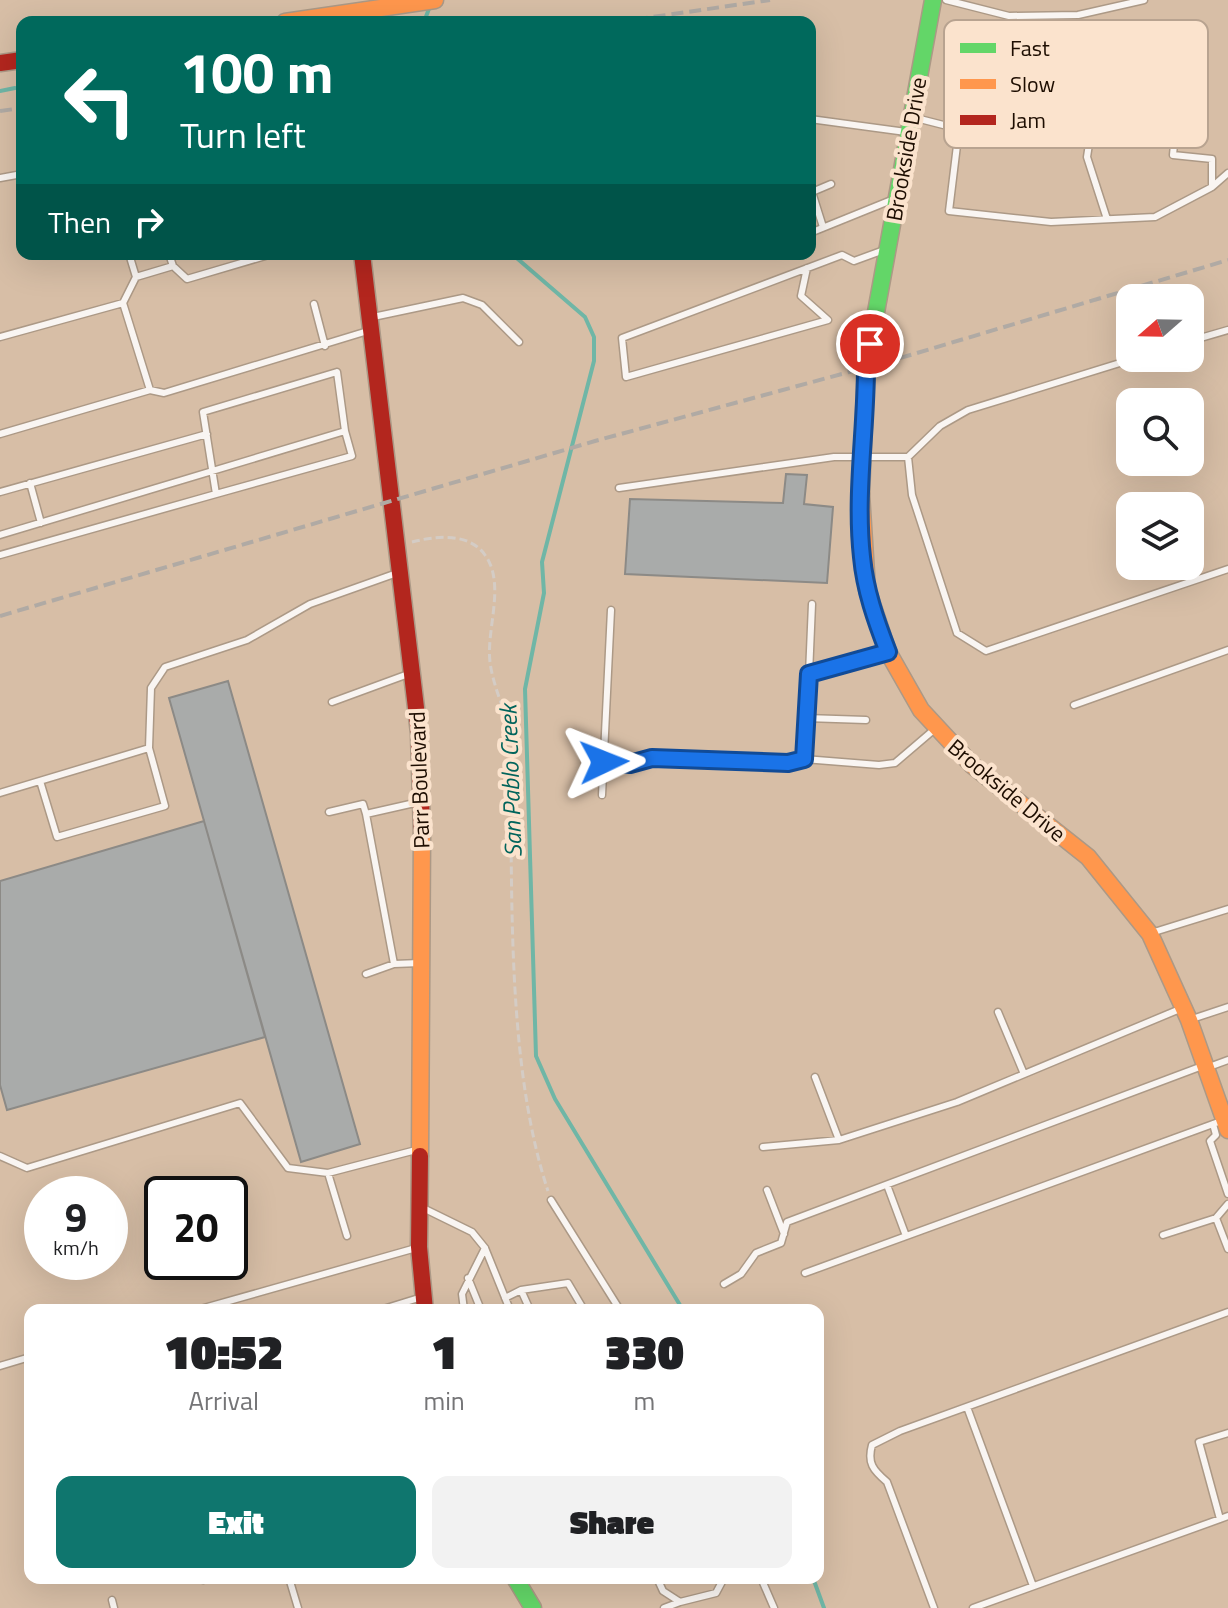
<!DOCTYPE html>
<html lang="en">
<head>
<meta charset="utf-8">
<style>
  body { margin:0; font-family:"Titillium Web",sans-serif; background:#f2f2f2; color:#202124; height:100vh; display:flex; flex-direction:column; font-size:30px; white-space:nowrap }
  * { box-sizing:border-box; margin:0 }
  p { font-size:26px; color:#757577 }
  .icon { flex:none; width:44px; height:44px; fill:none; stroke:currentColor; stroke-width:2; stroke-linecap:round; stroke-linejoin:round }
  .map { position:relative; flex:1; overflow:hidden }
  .details { position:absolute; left:24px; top:1304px; width:800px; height:280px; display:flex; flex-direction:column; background:#fff; border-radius:16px; box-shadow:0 8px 32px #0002 }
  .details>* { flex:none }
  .top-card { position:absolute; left:16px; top:16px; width:800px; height:244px; border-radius:16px; box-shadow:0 8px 32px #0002; background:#00695c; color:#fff; overflow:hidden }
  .needle { width:52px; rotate:250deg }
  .buttons { position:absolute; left:1116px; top:284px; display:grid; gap:16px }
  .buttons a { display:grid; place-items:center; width:88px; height:88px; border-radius:16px; background:#fff; box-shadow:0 8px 32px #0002; font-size:40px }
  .speed { position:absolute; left:24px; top:1176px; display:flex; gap:16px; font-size:40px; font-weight:700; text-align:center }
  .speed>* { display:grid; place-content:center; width:104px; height:104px; border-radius:50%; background:#fff; box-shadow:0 8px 32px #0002; line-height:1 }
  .speed small { font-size:20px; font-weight:400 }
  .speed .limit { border:4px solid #111; border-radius:12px; background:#fff; color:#111 }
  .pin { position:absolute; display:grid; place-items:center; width:68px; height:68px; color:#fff; margin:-34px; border:4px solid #fff; border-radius:50%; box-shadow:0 2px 8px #0007 }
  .me { position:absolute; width:88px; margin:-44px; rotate:88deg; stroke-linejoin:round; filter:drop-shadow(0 0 6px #0008) }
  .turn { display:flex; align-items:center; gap:28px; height:168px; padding:0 32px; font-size:36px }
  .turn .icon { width:104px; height:104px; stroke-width:2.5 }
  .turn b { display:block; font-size:56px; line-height:68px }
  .then { display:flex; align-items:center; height:76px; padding:0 32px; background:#0003; gap:16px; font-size:30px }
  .eta { display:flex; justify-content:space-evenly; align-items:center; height:136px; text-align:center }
  .eta b { font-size:48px; font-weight:800; line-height:56px }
  .cta { display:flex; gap:16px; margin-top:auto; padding:16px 32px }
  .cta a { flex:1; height:92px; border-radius:16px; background:#0f766e; color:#fff; font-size:32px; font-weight:800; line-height:92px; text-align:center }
  .cta a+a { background:#f2f2f2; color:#202124 }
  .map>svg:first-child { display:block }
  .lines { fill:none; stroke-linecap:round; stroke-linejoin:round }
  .stream { stroke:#6fb6a6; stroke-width:4 }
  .building { fill:#a9abaa; stroke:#8c8a86; stroke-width:2 }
  .lane-casing { stroke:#ac9986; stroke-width:9 }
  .fast-casing { stroke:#ac9986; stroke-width:19 }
  .slow-casing { stroke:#ac9986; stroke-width:19 }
  .jam-casing { stroke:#ac9986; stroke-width:19 }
  .path { stroke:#d4ccc5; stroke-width:3; stroke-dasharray:8 4; stroke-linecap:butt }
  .lane { stroke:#f9f5f2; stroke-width:6 }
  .fast { stroke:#63d668; stroke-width:16 }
  .slow { stroke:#ff974d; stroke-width:16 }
  .jam { stroke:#b3261e; stroke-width:16 }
  .rail { stroke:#b0aaa4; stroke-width:4; stroke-dasharray:12 6; stroke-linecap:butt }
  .route-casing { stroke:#114b97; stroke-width:20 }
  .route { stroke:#1a73e8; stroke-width:14 }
  .labels { text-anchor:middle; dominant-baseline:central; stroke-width:8; stroke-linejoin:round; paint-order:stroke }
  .street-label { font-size:22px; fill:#1d0d00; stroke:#fbe3cd }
  .water-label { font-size:24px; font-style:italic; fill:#00645b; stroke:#fbe3cd }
  .key { fill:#fbe3cd; stroke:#b8a390; stroke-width:2 }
  .key-label { font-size:22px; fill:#1d0d00 }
</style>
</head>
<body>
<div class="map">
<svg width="1228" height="1608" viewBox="0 0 1228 1608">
  <rect width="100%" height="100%" fill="#d7bea6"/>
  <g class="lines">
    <path class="stream" d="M424,22l6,-16
      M0,91l15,-3
      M512,254l73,63 9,20v24l-52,201 2,31 -19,96 11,367 19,43 128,211
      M813,1578l11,30"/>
  </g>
  <path class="building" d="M786,474l21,1 -3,29 29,3 -6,76 -202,-9 5,-75 153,4z
    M228,681l132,463 -59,18 -132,-464z
    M204,821l61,216 -258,73 -7,-25v-204z"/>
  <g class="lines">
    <g class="lane-casing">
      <path id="lane" d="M946,0l63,16 69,-1 66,-15
        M1099,79l-12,78 20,62
        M974,105l11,-74
        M912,117l47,12 2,-26 35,5 13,-55 26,2
        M810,119l96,13
        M959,129l-10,82 102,11 104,-5 57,-30v-28l-39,-4 6,-64
        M0,178l22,-4
        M1212,187l16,-14
        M823,227l-11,-35 19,-8
        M810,233l84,-34
        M129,254l7,23 -13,26 27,87 14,3 207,-63
        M169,254l4,12
        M807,268l-6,28 27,24 -202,57 -4,-39 220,-83 12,6 30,-11
        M136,277l37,-11 14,13 85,-25
        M314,304l11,42
        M373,317l90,-19 19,7 37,37
        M0,337l123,-34
        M1190,341l38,-11
        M0,434l150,-44
        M908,457l4,38 45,138 29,18 242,-82
        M30,483l11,40
        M619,488l215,-31h74l32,-31 28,-16 168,-52
        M0,492l207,-58
        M0,535c115,-35 230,-69 345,-104l-8,-59 -134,40 13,82 136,-38 -7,-25
        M0,555l216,-61
        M888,652l-79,22 -5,85 75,6 16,-2 41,-35
        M809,674l3,-70
        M332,702l79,-29
        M1074,705l154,-55
        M806,718l60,2
        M604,762l26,2 22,-6 136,5 16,-4
        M40,781l17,56 108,-31 -16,-58
        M0,793l149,-45 2,-60 14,-21 82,-27 63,-36 87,-31
        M602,795l9,-185
        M329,812l34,-8 3,10
        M1151,933l77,-24
        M394,964l-28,-150 53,-12
        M366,974l28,-10 26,-1
        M998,1012l26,62
        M1189,1020l39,-13
        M1209,1067l19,-7
        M815,1077l24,63
        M1213,1124l3,11 -6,6 18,53
        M763,1147l76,-7 118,-38 223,-93
        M0,1156l27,12 213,-65 48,65 40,5 88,-23
        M328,1173l19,63
        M887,1185l19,51
        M767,1190l17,44
        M551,1200l69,110
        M423,1208l49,24 13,16 25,62
        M1216,1218l12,31
        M1163,1235l53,-17 12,-14
        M805,1273l419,-153
        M468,1278l13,32
        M724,1284l17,-10 15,-21 25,-10 6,-21 418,-157
        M521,1290l9,20
        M505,1298l16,-8 47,-7 16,27
        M197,1310l219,-62
        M380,1310l42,-13
        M464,1310l-2,-16 23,-46
        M0,1366l30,-9
        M967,1407l66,179
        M1228,1433l-29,9 21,77 8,-3
        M289,1578l9,30
        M657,1578l6,13 17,11 36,-9 8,-15
        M761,1578l13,30
        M203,1580l6,-2
        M112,1600l2,8
        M664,1608l16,-6
        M934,1608l-47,-126c-14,-12 -20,-19 -15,-37l28,-14 328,-119
        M973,1608l247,-89"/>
    </g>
    <g class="fast-casing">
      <path id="fast" d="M861,494l5,-127 67,-367
        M515,1578l18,30"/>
    </g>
    <g class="slow-casing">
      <path id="slow" d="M285,22l150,-22
        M861,494l6,95 21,63 33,58 51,55 116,92 62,77 39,86 39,110
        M420,1156l2,-322"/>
    </g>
    <g class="jam-casing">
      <path id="jam" d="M0,63l22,-3
        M362,254l57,479 3,101
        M420,1156l-1,91 6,63"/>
    </g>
    <path class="path" d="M412,542c23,-6 57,-10 73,13 21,29 1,74 5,107 4,32 23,62 24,94 1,27 -3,53 -3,79 1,113 2,250 37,356"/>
    <use href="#lane" class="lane"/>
    <use href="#fast" class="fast"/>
    <use href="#slow" class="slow"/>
    <use href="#jam" class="jam"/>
    <path class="rail" d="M618,22l152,-22
      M0,111l22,-3
      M0,616l595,-175 302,-82 331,-99"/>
  </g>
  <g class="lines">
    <g class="route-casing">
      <path id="route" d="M604,762l26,2 22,-6 136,5 16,-4 5,-85 79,-22c-12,-31 -23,-62 -26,-95 -7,-63 4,-127 4,-190l4,-23"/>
    </g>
    <use href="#route" class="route"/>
  </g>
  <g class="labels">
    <g class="street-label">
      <text transform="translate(906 149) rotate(-80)">Brookside Drive</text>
      <text transform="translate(419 780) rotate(-92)">Parr Boulevard</text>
      <text transform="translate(1007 790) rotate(40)">Brookside Drive</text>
    </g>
    <g class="water-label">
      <text transform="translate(510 781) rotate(-92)">San Pablo Creek</text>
    </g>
  </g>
  <rect x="944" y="20" width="264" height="128" rx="12" class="key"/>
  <rect x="960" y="43" width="36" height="10" fill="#63d668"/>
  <rect x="960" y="79" width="36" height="10" fill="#ff974d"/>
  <rect x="960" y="115" width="36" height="10" fill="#b3261e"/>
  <g class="key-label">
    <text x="1010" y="56">Fast</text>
    <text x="1010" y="92">Slow</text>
    <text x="1010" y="128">Jam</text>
  </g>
</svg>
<div class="buttons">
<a><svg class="needle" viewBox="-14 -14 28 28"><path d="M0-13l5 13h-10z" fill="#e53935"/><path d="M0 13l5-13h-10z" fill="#757577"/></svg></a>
<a><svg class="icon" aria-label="search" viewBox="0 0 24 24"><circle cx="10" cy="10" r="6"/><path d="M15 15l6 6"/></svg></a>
<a><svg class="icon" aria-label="layers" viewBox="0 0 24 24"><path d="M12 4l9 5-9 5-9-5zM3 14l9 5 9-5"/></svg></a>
</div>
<div class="speed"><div>9<small>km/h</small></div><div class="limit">20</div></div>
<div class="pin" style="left:870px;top:344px;background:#d93025"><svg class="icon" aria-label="arrive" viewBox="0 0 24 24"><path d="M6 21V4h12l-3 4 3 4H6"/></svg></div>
<svg class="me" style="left:604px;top:762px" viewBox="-20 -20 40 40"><path d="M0-17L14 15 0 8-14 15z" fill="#1a73e8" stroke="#fff" stroke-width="4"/></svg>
<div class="top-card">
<div class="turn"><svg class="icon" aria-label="left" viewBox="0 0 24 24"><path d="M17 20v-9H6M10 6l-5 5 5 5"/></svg><div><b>100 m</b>Turn left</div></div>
<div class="then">Then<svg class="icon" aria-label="right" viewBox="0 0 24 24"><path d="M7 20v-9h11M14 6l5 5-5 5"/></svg></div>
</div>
<section class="details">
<div class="eta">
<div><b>10:52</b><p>Arrival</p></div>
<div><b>1</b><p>min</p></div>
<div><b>330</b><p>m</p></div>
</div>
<div class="cta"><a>Exit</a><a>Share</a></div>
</section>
</div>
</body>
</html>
